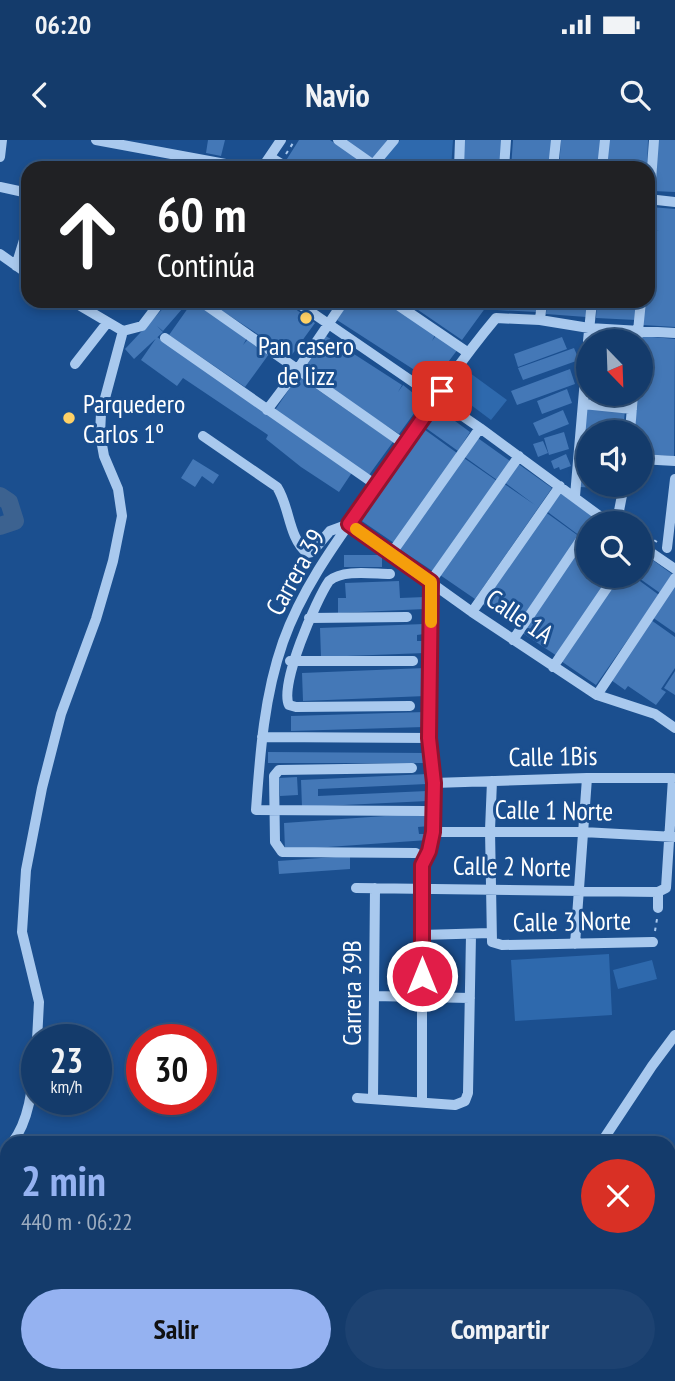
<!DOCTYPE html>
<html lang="es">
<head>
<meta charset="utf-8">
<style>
  body { margin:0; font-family:"PT Sans Narrow",sans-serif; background:#1d4271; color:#f1f3f6; height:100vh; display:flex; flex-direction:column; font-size:26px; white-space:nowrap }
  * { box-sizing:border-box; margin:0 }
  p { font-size:23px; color:#9dadc1 }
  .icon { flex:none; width:38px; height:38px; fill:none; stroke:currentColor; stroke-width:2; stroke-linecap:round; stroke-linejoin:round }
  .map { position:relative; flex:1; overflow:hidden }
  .panel { position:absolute; left:0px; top:996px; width:676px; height:247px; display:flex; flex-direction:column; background:#143b6b; border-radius:21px 21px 0 0; box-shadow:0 4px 10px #0003,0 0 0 2px #33557e }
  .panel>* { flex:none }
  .top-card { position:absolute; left:21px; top:21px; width:634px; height:147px; border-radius:21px; box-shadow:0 4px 10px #0003,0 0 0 2px #33557e; background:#202124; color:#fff; overflow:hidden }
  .needle { width:46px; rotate:157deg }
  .buttons { position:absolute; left:576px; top:189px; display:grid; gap:14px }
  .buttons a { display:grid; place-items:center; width:77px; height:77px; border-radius:50%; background:#143b6b; box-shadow:0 4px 10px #0003,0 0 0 2px #33557e; font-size:35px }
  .speed { position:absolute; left:21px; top:884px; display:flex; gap:14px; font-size:35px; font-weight:700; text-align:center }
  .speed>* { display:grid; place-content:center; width:91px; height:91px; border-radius:50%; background:#143b6b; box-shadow:0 4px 10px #0003,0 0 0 2px #33557e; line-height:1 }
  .speed small { font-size:18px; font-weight:400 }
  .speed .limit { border:10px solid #d22; background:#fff; color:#111 }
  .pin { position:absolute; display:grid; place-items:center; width:60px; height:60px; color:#fff; margin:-30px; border-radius:14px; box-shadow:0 4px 10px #0006 }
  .me { position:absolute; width:77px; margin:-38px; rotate:0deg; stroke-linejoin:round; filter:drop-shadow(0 0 5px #0008) }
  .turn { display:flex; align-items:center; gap:24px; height:147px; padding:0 21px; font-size:32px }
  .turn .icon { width:91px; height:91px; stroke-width:2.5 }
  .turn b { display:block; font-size:49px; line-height:60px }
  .round { display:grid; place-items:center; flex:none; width:74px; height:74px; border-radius:37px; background:#1d4271 }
  .headline { display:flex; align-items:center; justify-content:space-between; height:119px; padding:0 21px }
  h1 { font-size:42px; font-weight:700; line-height:52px; color:#95b2f1 }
  .primary-button { display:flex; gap:14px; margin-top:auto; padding:14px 21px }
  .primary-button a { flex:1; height:80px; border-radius:42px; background:#95b2f1; color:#111; font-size:28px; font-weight:700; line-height:80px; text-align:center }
  .primary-button a+a { background:#1d4271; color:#f1f3f6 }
  .status { display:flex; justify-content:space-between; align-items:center; height:49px; padding:0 35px; background:#143b6b; direction:ltr }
  .status svg { height:19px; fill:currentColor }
  header { display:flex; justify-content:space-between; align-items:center; height:91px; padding:0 21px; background:#143b6b; font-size:32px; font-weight:700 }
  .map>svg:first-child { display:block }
  .green { fill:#2e69ad }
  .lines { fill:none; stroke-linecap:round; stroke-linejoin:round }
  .river { stroke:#3c6290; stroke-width:18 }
  .building { fill:#4478b7 }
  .path { stroke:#a9c9ee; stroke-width:2; stroke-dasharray:3.5 5; stroke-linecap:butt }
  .minor { stroke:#a9c9ee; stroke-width:10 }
  .route-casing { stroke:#92132f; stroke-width:18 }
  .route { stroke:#e11d48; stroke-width:12 }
  .slow { stroke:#f59e0b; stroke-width:12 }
  .poi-dot { fill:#ffd166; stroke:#1b4f8f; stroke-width:2.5 }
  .labels { text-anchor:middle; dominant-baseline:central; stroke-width:6; stroke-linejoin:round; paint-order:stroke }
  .poi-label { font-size:26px; fill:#fff; stroke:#1b4f8f }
  .street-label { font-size:26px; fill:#fff; stroke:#1b4f8f }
</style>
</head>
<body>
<div class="status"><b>06:20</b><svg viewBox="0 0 49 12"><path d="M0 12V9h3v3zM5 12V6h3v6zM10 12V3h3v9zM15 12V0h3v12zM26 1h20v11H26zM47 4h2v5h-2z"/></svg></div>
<header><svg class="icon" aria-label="back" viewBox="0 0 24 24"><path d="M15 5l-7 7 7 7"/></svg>Navio<svg class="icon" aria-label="search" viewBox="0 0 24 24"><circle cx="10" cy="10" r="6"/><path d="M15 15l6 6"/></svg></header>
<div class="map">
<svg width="675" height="1241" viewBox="0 0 675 1241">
  <rect width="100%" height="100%" fill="#1b4f8f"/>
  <path class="green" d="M400,0h53l-2,28h-66l-7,-5z
    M470,233l37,27 -16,20 -36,-27z
    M609,814l3,61 -97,6 -4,-61z
    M652,820l5,19 -39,10 -5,-19z"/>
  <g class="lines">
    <path class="river" d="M0,356l9,6 6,19 -15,5"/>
  </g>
  <path class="building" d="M208,0h17l-4,16 -15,-3z
    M299,0h31l42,28h-77l-10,-6z
    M343,0h48l-16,22z
    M464,0h40l-2,28h-40z
    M513,0h40l-2,28h-40z
    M561,0h40l-2,28h-40z
    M608,0h40l-1,28h-40z
    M656,0h19v52l-22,-1z
    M651,67l24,2v118l-32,-2 1,-24h4l1,-70h10l-10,-1z
    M170,161h19l-26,30 -6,-5 6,6 -29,27 -9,-10z
    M193,161l54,37 -4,7 5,-6 21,15 -24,33 -76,-52z
    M207,161h77l31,22 -24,33z
    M349,161h38l49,32 -4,8 5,-7 21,15 -25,33 -96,-62z
    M405,161h73l8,6 -24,33z
    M497,161h40v11l-40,-2z
    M547,161h40l-1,16 -40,-3z
    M597,161h40l-1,19 -40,-2z
    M592,192l40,3v6h-40z
    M326,196l76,49 -4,7 5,-7 20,16 -24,33 -96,-63z
    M641,196l34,3 -1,117 -34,-2v-22h-5l2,-38h3z
    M157,197l196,134 -14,21 -38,-25 -35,-28 2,-4 -85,-57 -6,8 -36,-26z
    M562,197l5,12 -49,18 -4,-13z
    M574,208l5,12 -56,20 -5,-12z
    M570,229l5,15 -58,21 -6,-14z
    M298,236l95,66 -24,33 -96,-62z
    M567,249l5,14 -30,11 -5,-13z
    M588,254h40l-1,11 -40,-2z
    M585,266l40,4 -2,22h-29v-2l-11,-1z
    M436,267l34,25 -12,19 -35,-25z
    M563,270l6,14 -30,12 -6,-13z
    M421,287l36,26 -63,90 -35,-24z
    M583,290l5,1v54h32v4l-40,-2z
    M564,292l5,17 -20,6 -5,-17z
    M475,296l35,25 -13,19 -35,-25z
    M543,301l5,12 -10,4 -5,-13z
    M566,314l5,12 -11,4 -1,-3 -5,2 -3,-8z
    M461,316l36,25 -63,91 -36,-24z
    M193,319l26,16 -6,9 -11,-8 -7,11 -14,-9z
    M517,323l35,25 -77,111 -35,-24 63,-92 32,22 -31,-23z
    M558,351l34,25 -12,20 -35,-26z
    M544,371l36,26 -64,90 -35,-24z
    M584,400l4,3v33h25l-56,80 -36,-24z
    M640,411l32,23 -12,19 -24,-17h4z
    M344,415h38v12h-38z
    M619,436h14l26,19 -63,90 -35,-24z
    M399,441l1,17 25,-1v12l-87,4v-15h8l-1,-15z
    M675,442v51l-23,-16z
    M651,480l24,17v31l-14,21 5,3 -10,13 -28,-19 -3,4 -14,-10z
    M424,484v10l-7,1v6h8v12l-104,4 -1,-29z
    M425,528l1,28 -123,5 -1,-28z
    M675,531v24l-11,-7z
    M424,572v15l-133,4v-15z
    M268,612l159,1v10h-159z
    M427,634v10l-109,5v7l109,-5 1,10 -126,6 -1,-27z
    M297,637l1,18 -18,1 -1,-18z
    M428,673l1,13 -11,1 1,7h9v6l-143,10 -1,-27z
    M350,716v13l-71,5 -1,-13z"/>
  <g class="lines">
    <path class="path" d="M286,14l9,-14
      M640,391l17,11
      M655,791l2,-12"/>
    <path class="minor" d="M96,0l151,28
      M338,0l40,28
      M0,17l2,-17
      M270,17l18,11
      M373,25l21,-25
      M262,28l19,-28
      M459,28l1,-28
      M504,28l2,-28
      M553,28l3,-28
      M602,28l3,-28
      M0,47l28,6
      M648,59l27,3
      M648,81l6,-81
      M0,114l28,20
      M16,126l12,-39
      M72,161l51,30
      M200,161l204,143
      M295,161l185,127 129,95
      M392,161l75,51
      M489,161h1
      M540,180l2,-19
      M123,191l19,-5 19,-25
      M165,198l211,147
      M588,201l4,-40
      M637,201l4,-40
      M75,224l32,-41
      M583,264l49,5
      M267,270l31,-41 46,-68
      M630,292l3,-38
      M203,296l74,51c13,20 11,50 30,66l5,-1 18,-21 19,-7 123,88 125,83 58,19 20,14
      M640,319l35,2
      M575,356l13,-152
      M618,376l6,-31
      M640,405l35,24
      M667,408l8,-69
      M391,414l89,-126
      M390,434c-17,0 -47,-5 -61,7 -13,19 -50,104 -40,124l7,2 114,-1
      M472,472l88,-126
      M309,478l98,-1
      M513,500l75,-111
      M290,521h123
      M553,527l62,-91
      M597,555l78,-117
      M262,597l168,1
      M412,628l-133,2 -5,6 1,66 7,10 134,1
      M492,641l-2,49 2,112 10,3 151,-3
      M434,643l153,-5h86
      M425,671l-169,-1c4,-56 8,-114 27,-168 22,-62 64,-114 101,-168 36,-53 71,-107 112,-156l44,2 49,8 86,5
      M433,692h150l92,5
      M356,748l302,4 8,-4 7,-110
      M658,752v16
      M422,795l68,-2
      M575,804l12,-166
      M374,856l96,2
      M37,900l2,-38 -17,-70 4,-62 16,-82 19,-74 35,-95 17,-58 9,-45 -4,-27 -14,-33 -4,-22 1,-21 22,-82
      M357,958l98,7 10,-4 3,-8 3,-158
      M373,959l2,-211
      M422,963v-238l8,-14 3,-19 1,-49 -4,-45 1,-157 88,-125
      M12,1003c21,-27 21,-69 25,-102
      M601,1003l51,-77 23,-31
      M0,1017l7,-8
      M185,1241l1,-5"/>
  </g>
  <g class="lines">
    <g class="route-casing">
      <path id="route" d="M422,836v-111l7,-14 4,-19 1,-49 -5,-45 2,-156 -82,-58 93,-133"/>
    </g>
    <use href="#route" class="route"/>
    <path class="slow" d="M356,389l75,53v40"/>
  </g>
  <g class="poi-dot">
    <circle cx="306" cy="178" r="7"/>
    <circle cx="69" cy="278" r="7"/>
  </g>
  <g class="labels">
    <g class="poi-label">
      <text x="306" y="205">Pan casero<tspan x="306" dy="30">de lizz</tspan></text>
      <text x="83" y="263" text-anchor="start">Parquedero<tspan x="83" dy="30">Carlos 1º</tspan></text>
    </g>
    <g class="street-label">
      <text transform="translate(295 432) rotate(-61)">Carrera 39</text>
      <text transform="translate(520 476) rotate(34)">Calle 1A</text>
      <text transform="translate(553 616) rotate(-1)">Calle 1Bis</text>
      <text transform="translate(554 670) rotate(1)">Calle 1 Norte</text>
      <text transform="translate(512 726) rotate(1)">Calle 2 Norte</text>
      <text transform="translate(572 781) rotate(-1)">Calle 3 Norte</text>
      <text transform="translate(351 853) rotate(-90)">Carrera 39B</text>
    </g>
  </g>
</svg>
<div class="buttons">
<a><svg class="needle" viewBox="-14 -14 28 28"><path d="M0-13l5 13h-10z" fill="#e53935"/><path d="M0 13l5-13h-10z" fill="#9dadc1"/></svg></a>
<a><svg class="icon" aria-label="sound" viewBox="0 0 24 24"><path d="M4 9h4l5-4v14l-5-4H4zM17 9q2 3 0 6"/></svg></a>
<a><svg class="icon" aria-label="search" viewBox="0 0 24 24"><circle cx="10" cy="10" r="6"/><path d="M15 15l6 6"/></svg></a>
</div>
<div class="speed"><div>23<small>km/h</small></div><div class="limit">30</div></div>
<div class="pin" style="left:442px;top:251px;background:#d93025"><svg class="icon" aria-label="arrive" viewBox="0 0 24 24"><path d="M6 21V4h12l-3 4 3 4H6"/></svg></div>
<svg class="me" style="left:422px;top:836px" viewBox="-20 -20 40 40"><circle r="17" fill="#e11d48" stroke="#fff" stroke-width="3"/><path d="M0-11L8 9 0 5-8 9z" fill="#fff"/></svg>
<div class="top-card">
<div class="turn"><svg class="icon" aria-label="ahead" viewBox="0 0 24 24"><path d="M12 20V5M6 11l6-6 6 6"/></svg><div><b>60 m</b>Continúa</div></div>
</div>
<section class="panel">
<div class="headline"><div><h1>2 min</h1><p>440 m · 06:22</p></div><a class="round" style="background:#d93025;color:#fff"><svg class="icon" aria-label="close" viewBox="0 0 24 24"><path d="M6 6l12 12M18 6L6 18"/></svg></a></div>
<div class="primary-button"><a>Salir</a><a>Compartir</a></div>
</section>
</div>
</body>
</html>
